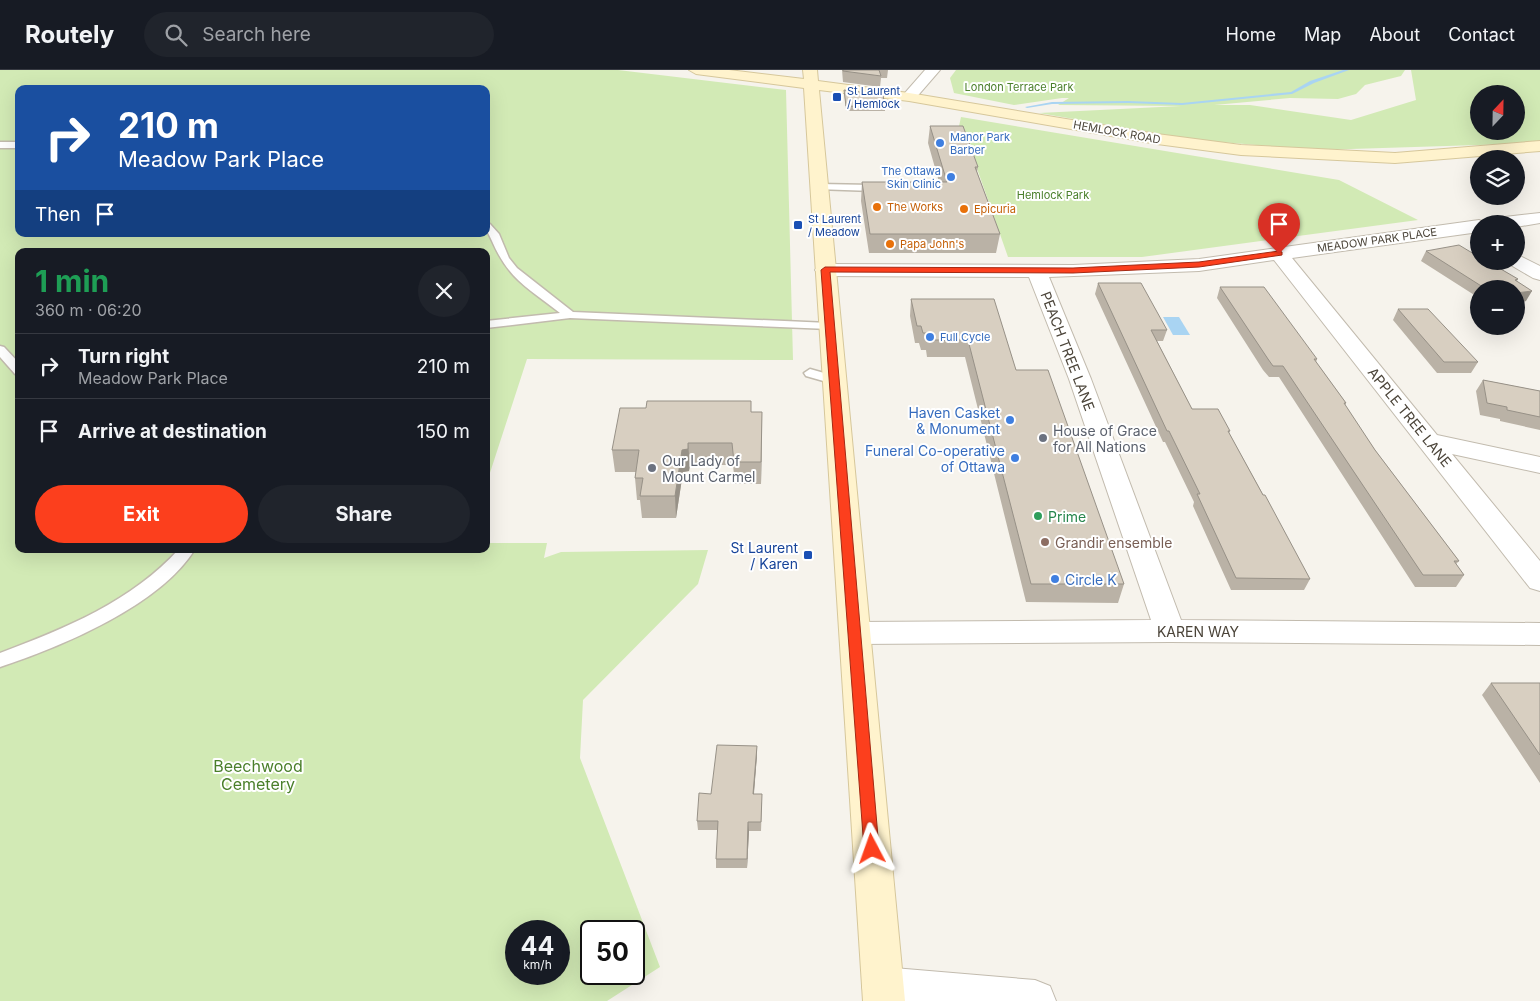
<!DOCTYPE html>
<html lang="en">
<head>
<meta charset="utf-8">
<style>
  body { margin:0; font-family:Inter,sans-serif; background:#20242c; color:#f1f3f6; height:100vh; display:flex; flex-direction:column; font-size:19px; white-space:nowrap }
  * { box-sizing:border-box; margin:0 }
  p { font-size:16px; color:#9ea1a6 }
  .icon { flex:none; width:28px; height:28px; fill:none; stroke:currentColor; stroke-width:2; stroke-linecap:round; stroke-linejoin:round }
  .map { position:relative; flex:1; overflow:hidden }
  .sheet { position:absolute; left:15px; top:178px; width:475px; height:305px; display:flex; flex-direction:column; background:#171b24; border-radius:10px; box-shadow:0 5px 20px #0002 }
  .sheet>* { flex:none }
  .guide { position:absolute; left:15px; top:15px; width:475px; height:152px; border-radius:10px; box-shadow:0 5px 20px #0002; background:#1a4fa0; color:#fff; overflow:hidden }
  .needle { width:32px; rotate:22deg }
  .tools { position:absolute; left:1470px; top:15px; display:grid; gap:10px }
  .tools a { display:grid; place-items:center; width:55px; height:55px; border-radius:50%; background:#171b24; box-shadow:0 5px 20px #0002; font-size:25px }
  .speed { position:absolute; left:505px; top:850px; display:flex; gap:10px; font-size:25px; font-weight:700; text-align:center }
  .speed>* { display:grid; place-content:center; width:65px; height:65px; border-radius:50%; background:#171b24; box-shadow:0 5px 20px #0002; line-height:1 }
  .speed small { font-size:12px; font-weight:400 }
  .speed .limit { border:2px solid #111; border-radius:8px; background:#fff; color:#111 }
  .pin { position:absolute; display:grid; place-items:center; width:42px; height:42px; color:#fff; margin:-51px -21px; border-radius:50% 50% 50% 0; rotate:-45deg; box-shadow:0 0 5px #0007 }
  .pin .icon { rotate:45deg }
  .me { position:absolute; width:55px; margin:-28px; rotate:356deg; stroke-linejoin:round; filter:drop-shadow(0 0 4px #0008) }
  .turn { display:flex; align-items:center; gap:18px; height:105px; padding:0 20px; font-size:22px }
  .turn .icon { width:65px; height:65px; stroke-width:2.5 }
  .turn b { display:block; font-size:35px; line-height:42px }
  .then { display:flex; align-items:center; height:48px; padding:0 20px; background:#0003; gap:10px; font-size:19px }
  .round { display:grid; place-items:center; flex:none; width:52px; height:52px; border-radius:26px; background:#20242c }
  .headline { display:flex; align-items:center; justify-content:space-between; height:85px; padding:0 20px }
  h1 { font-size:30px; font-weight:700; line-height:38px; color:#1e9e55 }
  .action { display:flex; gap:10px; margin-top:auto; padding:10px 20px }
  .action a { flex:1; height:58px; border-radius:30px; background:#fc3f1d; color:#fff; font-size:20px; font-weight:700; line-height:58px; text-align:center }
  .action a+a { background:#20242c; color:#f1f3f6 }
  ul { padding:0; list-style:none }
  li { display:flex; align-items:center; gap:15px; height:65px; padding:0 20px; border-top:1px solid #363941 }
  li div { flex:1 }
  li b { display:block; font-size:19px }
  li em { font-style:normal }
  header { display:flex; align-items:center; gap:30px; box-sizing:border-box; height:70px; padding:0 25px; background:#171b24; border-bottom:1px solid #363941 }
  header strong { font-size:24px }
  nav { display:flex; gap:28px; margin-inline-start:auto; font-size:18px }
  .search { width:350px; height:45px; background:#20242c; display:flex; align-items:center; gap:12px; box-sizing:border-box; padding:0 18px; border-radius:28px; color:#9ea1a6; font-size:19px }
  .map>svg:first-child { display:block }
  .green { fill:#d2eab5; fill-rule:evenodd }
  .water { fill:#a9d4f2 }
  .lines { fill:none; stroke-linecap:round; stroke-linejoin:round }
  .stream { fill:#a9d4f2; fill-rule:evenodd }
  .lane-casing { stroke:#c2bbae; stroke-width:3 }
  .street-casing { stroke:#c2bbae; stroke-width:2 }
  .secondary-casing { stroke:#d6c79b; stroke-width:2 }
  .lane { fill:#fff; fill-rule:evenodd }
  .street { fill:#fff; fill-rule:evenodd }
  .secondary { fill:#fff3cd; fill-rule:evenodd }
  .wall { fill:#bab2a6 }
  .shaded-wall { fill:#979187 }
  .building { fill:#d8cfc1; stroke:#979187 }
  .route { fill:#fc3f1d; stroke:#a42913 }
  .transit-dot { fill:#1a4fb4; stroke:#fff; stroke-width:2 }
  .shop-dot { fill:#3f7fe0; stroke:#fff; stroke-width:2 }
  .food-dot { fill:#e8710a; stroke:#fff; stroke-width:2 }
  .worship-dot { fill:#6b7280; stroke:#fff; stroke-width:2 }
  .leisure-dot { fill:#2e9e5b; stroke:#fff; stroke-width:2 }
  .education-dot { fill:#8d6e63; stroke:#fff; stroke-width:2 }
  .labels { text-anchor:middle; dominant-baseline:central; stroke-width:4; stroke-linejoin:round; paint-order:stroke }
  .far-park-label { font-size:11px; fill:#4a7f2a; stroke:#fff }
  .far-transit-label { font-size:11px; fill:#164399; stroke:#fff; text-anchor:start }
  .far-street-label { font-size:11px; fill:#4b4439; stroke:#fff }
  .far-shop-label { font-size:11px; fill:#366cbe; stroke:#fff; text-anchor:start }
  .far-food-label { font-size:11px; fill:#c56008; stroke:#fff; text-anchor:start }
  .street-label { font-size:14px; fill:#4b4439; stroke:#fff }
  .shop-label { font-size:14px; fill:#366cbe; stroke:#fff; text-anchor:end }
  .worship-label { font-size:14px; fill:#5b616d; stroke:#fff; text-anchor:start }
  .leisure-label { font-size:14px; fill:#27864d; stroke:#fff; text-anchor:start }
  .education-label { font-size:14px; fill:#785e54; stroke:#fff; text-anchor:start }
  .transit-label { font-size:14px; fill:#164399; stroke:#fff; text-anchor:end }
  .near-park-label { font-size:16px; fill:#4a7f2a; stroke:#fff }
</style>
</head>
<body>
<header>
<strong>Routely</strong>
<div class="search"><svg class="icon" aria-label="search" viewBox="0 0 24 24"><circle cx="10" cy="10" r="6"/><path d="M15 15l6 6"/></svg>Search here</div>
<nav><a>Home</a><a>Map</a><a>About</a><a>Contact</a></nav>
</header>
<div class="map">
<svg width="1540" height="931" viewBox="0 0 1540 931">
  <rect width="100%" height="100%" fill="#f6f3ec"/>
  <path class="green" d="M0,0h618l168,20 7,270 -266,-1 -41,126v-234h-467v298h467v-6h61l-3,15 17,-6 147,-2 -10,34 -115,116 -3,58 80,209 -53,34h-607zM19,19h467v145h-467zM516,861h43v43h-43zM591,861h43v43h-43z
    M956,0h449l-4,6 -36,9 -9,9 -18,5 -48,-1 -76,7h36l101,15 65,-20 -5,-30h129v73l-221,7 -123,-10 -157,-27 142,-7 -123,-1 11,-7h-7l-48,7 -60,-12 -4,-15zM1479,24h37v37h-37z
    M961,47l378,63 79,40 -276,37h-134l-41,-117h-11z"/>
  <path class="water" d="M1163,247h16l11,18h-17z"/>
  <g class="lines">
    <path class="stream" d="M1343,0h6l-35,13 -22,11 -110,11 -54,-2 -76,1 -25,4 -2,-1 27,-5 76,-1 54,2 109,-11 19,-11z"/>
    <g class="lane-casing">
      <path id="lane" d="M0,72h19v6h-19z
        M819,114l54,1 5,3 -5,3 -57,-2v-4z
        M486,153l4,1 9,10 10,24 8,10 56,44 256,11 6,3 -6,3 -259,-11 -84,10v-7l74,-8c-32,-25 -51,-33 -68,-72 -3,-7 -6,-10 -6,-18z
        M0,276l4,1 15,16v12l-4,-1 -15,-17z
        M810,299l28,8 2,3 -6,4 -28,-8 -2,-3z
        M179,479h16c-34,56 -134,98 -195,118v-14c66,-25 131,-51 179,-104z"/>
    </g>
    <g class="street-casing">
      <path id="street" d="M925,0h15l-26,30h-10l-2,-3 2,-3z
        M1540,143v10l-24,4v-3h-29l3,-4 6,-2z
        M1479,150l8,4h-8v8l-187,26 145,177 103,22v16l-88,-19 88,107v30l-10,-3 -256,-328 -75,11 -150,6 42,102 90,241 359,3v22l-370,-3 -315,2 -11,-3 -4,-8 4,-8 11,-3 296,-2 -82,-241 -40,-102 -204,-1 -7,-2 -3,-4 3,-4 7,-2 248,1 126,-6z
        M1516,184l24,12v14l-7,-2 -24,-14 -2,-3h9z
        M882,897l153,13 15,6 6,15h-189l-5,-14 6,-14z"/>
    </g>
    <g class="secondary-casing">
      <path id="secondary" d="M689,0h40l75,9 -1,-9h14l1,11 91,12 248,41 84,11 154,8 145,-12v10l-145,12 -154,-8 -84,-11 -248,-43 -90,-11 86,911h-42l-59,-913 -108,-14z"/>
    </g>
    <use href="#lane" class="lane"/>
    <use href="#street" class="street"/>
    <use href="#secondary" class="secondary"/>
  </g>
  <path class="wall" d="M842,0h46l-1,8h-6l-1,9 -37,-5z
    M844,20l41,17v4h-39z
    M930,56l48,41 -1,5 23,62 -4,19h-127l-8,-52 1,-19h77l-11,-39z
    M1426,181l92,28 -1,2 9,20 -10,2v-14h-37v9l-58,-37z
    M1098,213l69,47 -4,11h-6l35,68 38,22 -1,2 81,146 -6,11h-73l-38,-84 1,-4 -29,-60h-2l-68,-148z
    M1220,217l97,72 -1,3 30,41 -1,3 30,44 84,111 -3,3 8,11 -8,12h-41l-136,-210h-10l-6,-7 -46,-72z
    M911,229l105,71 108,214 -6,19 -92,-1 -61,-245h-38l-1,-7h-5l-2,-7h-4l-5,-27z
    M1398,239l80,53 -7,11h-34l-44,-53z
    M1483,310l57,11v39l-40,-9v-2l-20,-4 -4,-24z
    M751,342h11l-1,72h-26l-2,-19h-43l-1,6 -6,1 -7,46h-34l-2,-18h-3l-2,-22 1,-6h-21l-3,-22z
    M1491,613h49v100l-58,-88z
    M757,676v9l-3,39 8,9 -1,28h-12l-2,37h-31v-9l2,-29h-20l-1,-9 14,-27z"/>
  <path class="shaded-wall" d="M1532,221l-6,10 -10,2v-10z
    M762,342v22l-1,50v-22z
    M688,373l2,22 -1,6 -6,1 -7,46 -1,-22 7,-46z
    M757,676v9l-4,48v-9z
    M748,752l1,9 -2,37v-9z"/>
  <path class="building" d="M843,0h36l2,6 -38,-5z
    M844,20l39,5 2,12 -39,-1z
    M930,56h33l15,41h-3l25,67h-130l-8,-52h85z
    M1459,175l20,12v4h8l31,18 -3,1 17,11 -16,2v-4h-30l-60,-38z
    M1098,213h43l26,47h-16l41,79h26l12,22h-2l35,64h2l45,84 -74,-1 -39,-84h3l-31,-63h-2z
    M1220,217h44l53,72h-3l32,44h-2l31,47 84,111h-5l10,14h-41l-140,-209h-10l-5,-7z
    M911,229h83l22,71h32l76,214h-93l-63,-244h-39l-1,-7h-5l-2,-7h-4z
    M1398,239h30l50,53h-34z
    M1483,310l57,11v26l-33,-7v-3l-20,-4z
    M647,331h104v11h11l-1,50h-27l-2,-19h-44v6l-6,1 -7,46h-35l3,-18h-8l4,-28h-27l8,-42h26z
    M1491,613h49v72z
    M717,675l40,1 -4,48h9l-1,28h-13l-1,37h-31l2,-38h-21l2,-28 12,1z"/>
  <path class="route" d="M1279,181l3,1v3l-83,12 -126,6 -243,-1 49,577 -2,5 -5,2 -5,-2 -3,-5 -43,-579 4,-3 248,1 126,-6z"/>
  <g class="transit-dot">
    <rect x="832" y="22" width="10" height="10" rx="2.5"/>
    <rect x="793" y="150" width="10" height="10" rx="2.5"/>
    <rect x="803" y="480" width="10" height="10" rx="2.5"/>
  </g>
  <g class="shop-dot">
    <circle cx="940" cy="73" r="5"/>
    <circle cx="951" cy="107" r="5"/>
    <circle cx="930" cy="267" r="5"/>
    <circle cx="1010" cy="350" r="5"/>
    <circle cx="1015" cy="388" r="5"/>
    <circle cx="1055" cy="509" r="5"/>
  </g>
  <g class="food-dot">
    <circle cx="877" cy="137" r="5"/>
    <circle cx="964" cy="139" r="5"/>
    <circle cx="890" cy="174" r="5"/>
  </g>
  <g class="worship-dot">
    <circle cx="1043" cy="368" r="5"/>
    <circle cx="652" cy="398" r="5"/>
  </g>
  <circle class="leisure-dot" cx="1038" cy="446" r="5"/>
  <circle class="education-dot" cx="1045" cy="472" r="5"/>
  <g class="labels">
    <g class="far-park-label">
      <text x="1019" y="17">London Terrace Park</text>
      <text x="1053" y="125">Hemlock Park</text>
    </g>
    <g class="far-transit-label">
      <text x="847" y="21">St Laurent<tspan x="847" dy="13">/ Hemlock</tspan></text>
      <text x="808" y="149">St Laurent<tspan x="808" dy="13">/ Meadow</tspan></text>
    </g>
    <g class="far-street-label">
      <text transform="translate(1117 62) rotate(10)">HEMLOCK ROAD</text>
      <text transform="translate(1377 170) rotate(-8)">MEADOW PARK PLACE</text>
    </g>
    <g class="far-shop-label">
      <text x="950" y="67">Manor Park<tspan x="950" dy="13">Barber</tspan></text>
      <text x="941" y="101" text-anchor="end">The Ottawa<tspan x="941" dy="13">Skin Clinic</tspan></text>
      <text x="940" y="267">Full Cycle</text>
    </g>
    <g class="far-food-label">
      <text x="887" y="137">The Works</text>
      <text x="974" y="139">Epicuria</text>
      <text x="900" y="174">Papa John's</text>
    </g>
    <g class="street-label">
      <text transform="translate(1068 281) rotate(69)">PEACH TREE LANE</text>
      <text transform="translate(1410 347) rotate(51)">APPLE TREE LANE</text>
      <text x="1198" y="561">KAREN WAY</text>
    </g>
    <g class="shop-label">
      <text x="1000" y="342">Haven Casket<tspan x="1000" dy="16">&amp; Monument</tspan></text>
      <text x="1005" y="380">Funeral Co-operative<tspan x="1005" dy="16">of Ottawa</tspan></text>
      <text x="1065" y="509" text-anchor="start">Circle K</text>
    </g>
    <g class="worship-label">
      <text x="1053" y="360">House of Grace<tspan x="1053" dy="16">for All Nations</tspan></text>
      <text x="662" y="390">Our Lady of<tspan x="662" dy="16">Mount Carmel</tspan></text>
    </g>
    <g class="leisure-label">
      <text x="1048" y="446">Prime</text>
    </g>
    <g class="education-label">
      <text x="1055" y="472">Grandir ensemble</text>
    </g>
    <g class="transit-label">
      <text x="798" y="477">St Laurent<tspan x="798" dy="16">/ Karen</tspan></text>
    </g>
    <g class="near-park-label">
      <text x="258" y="696">Beechwood<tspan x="258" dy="18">Cemetery</tspan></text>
    </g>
  </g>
</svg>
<div class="tools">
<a><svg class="needle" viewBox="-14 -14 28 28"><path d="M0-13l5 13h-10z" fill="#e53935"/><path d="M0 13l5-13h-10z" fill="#9ea1a6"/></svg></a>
<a><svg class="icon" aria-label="layers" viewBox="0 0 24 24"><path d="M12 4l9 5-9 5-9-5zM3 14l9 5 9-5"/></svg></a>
<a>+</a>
<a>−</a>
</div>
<div class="speed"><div>44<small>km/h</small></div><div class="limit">50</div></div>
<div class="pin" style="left:1279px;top:184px;background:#d93025"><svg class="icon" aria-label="arrive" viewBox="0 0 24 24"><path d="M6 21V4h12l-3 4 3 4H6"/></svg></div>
<svg class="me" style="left:872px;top:779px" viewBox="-20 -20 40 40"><path d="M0-17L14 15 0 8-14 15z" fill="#fc3f1d" stroke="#fff" stroke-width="4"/></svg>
<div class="guide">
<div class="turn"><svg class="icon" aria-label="right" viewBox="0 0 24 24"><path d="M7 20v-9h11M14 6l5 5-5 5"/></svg><div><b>210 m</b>Meadow Park Place</div></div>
<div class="then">Then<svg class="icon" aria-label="arrive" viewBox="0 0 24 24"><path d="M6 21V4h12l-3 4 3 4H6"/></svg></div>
</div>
<section class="sheet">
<div class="headline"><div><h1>1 min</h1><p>360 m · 06:20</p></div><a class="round"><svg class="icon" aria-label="close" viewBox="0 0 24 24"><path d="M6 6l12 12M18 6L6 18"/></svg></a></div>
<ul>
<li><svg class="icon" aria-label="right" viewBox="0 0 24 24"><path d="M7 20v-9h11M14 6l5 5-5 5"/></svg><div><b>Turn right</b><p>Meadow Park Place</p></div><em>210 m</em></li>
<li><svg class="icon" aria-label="arrive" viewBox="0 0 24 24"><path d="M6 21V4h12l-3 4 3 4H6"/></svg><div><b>Arrive at destination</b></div><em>150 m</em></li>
</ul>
<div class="action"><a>Exit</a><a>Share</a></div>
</section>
</div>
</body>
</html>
